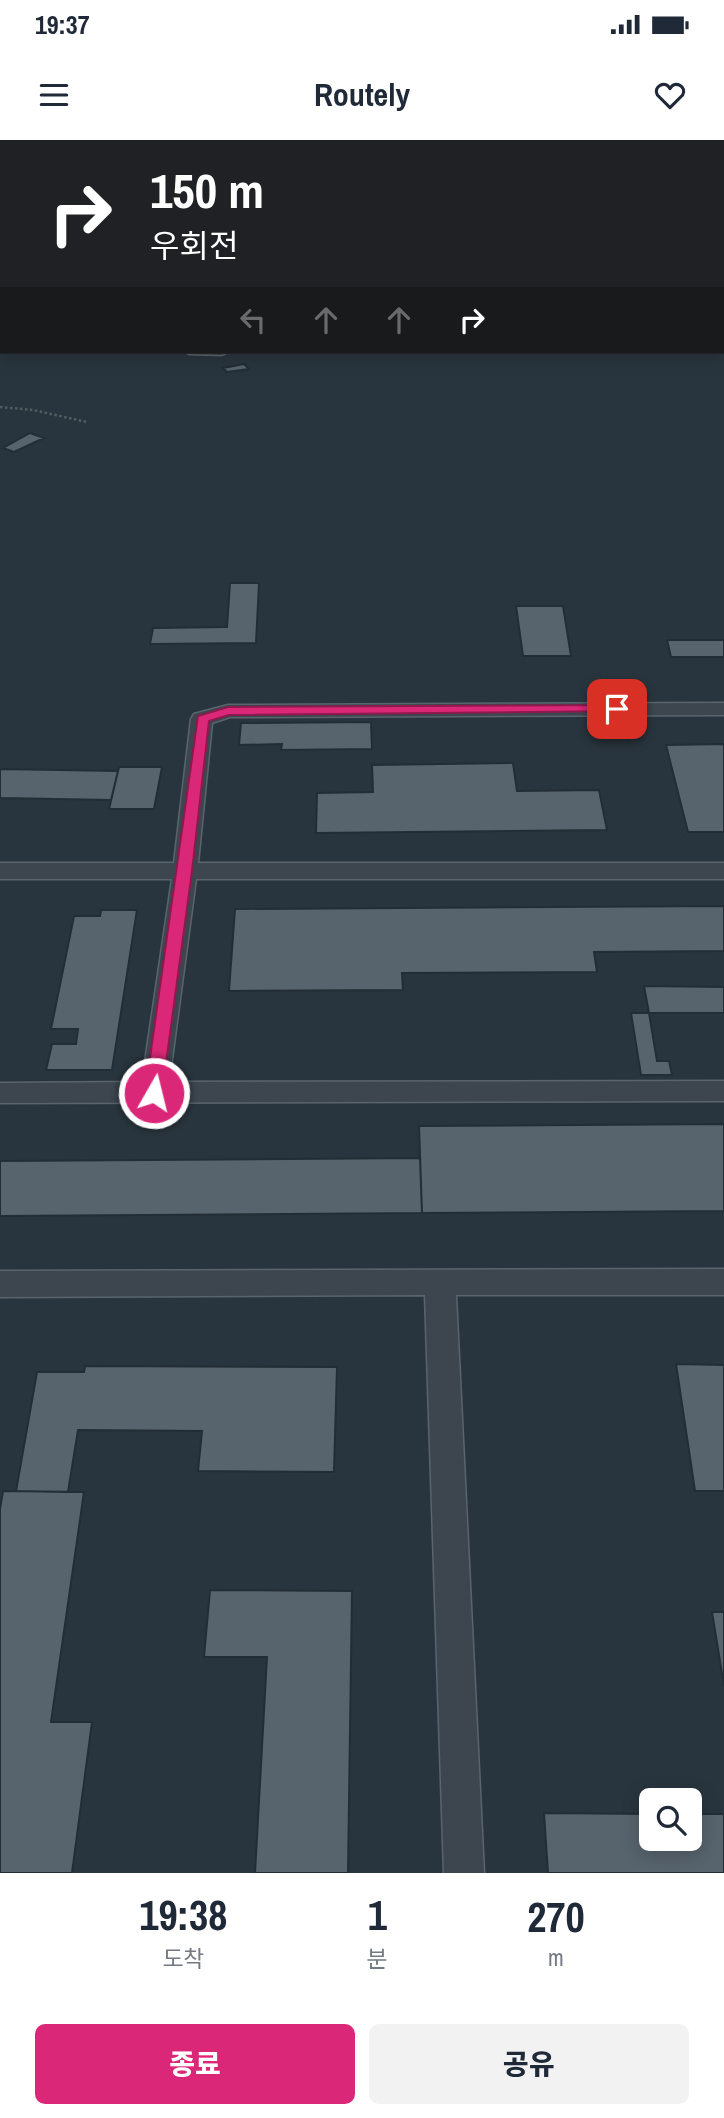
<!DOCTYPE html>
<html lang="ko">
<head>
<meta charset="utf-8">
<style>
  body { margin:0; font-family:"Archivo Narrow","Noto Sans KR",sans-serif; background:#f2f2f3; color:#1f2937; height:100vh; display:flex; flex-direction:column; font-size:26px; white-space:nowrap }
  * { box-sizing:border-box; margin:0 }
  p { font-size:23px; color:#747a83 }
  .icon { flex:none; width:38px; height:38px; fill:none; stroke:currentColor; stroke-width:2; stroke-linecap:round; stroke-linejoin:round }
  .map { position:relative; height:1733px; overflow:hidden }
  .details { display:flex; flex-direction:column; background:#fff; flex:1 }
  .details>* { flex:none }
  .top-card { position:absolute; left:0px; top:0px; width:724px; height:214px; box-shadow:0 4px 18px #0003; background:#202124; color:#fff; overflow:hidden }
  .fabs { position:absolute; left:639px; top:1648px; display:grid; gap:14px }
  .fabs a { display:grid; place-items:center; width:63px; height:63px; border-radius:10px; background:#fff; box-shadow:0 4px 18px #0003; font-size:35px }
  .pin { position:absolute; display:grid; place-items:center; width:60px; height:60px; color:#fff; margin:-30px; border-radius:14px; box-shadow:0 4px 10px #0006 }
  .me { position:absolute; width:77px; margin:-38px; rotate:8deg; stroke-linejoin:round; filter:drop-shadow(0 0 5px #0008) }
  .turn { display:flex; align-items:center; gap:24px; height:147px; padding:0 35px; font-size:32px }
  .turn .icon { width:91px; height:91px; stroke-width:2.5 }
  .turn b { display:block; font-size:49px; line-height:60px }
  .lanes { display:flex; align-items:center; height:66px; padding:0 35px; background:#0003; justify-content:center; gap:35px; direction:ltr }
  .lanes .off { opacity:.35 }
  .eta { display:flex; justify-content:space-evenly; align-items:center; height:119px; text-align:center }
  .eta b { font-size:42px; font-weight:800; line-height:49px }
  .primary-button { display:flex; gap:14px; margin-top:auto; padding:14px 35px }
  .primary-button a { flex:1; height:80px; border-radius:10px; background:#db2777; color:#fff; font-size:28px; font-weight:800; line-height:80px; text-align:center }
  .primary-button a+a { background:#f2f2f3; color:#1f2937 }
  .status { display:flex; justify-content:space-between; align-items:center; height:49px; padding:0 35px; background:#fff; direction:ltr }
  .status svg { height:19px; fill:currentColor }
  header { display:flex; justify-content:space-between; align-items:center; height:91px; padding:0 35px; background:#fff; font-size:32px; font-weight:800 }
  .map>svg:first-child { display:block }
  .building { fill:#57636d; stroke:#232d35; stroke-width:2 }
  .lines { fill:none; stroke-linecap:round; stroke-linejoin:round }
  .lane-casing { stroke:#5a646c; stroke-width:3 }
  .street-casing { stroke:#5a646c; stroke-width:3 }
  .path { stroke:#4d5f5f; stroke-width:2.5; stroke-dasharray:2.5 2.5; stroke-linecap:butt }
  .lane { fill:#3d464e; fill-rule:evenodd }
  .street { fill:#3d464e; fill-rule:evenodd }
  .route { fill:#db2777; stroke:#8e194d; stroke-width:2 }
</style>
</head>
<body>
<div class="status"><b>19:37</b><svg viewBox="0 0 49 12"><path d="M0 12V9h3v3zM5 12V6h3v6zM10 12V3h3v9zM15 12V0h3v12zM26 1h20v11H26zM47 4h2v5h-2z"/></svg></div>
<header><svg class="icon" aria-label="menu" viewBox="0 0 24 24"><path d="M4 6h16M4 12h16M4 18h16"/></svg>Routely<svg class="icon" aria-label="heart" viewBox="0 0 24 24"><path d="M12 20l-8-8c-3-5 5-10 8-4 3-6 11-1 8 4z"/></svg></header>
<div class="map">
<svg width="724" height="1733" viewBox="0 0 724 1733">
  <rect width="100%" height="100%" fill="#29353e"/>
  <path class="building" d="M244,224l5,5 -22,3 -4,-4z
    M30,293l14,5 -30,14 -11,-4z
    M230,443h29l-3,60 -106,1 3,-16 74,-1z
    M516,466h47l8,50h-48z
    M667,500h57v17h-53z
    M371,582l1,27 -91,1 1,-6 -43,1 2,-22z
    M724,604v88h-36l-22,-87z
    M513,623l4,28 82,-1 8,40 -291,3 1,-40 56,-1 -1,-27z
    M119,627h43l-8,42h-45z
    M0,629l118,2 -7,29 -111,-2z
    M724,766v45l-130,1 3,20 -195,1 1,17 -174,1 6,-82z
    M101,770h36l-25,160h-66l6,-26h24l2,-15h-27l23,-113h26z
    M644,846l80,1v26h-75z
    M631,873h18l8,48h12l3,14h-31z
    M724,984v87l-302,2 -3,-87z
    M420,1018l2,55 -422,3v-55z
    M676,1224l48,1v126h-29z
    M85,1226l252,1 -3,105 -136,-1 4,-40 -124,-1 -10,62 -52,-1 21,-119h47z
    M3,1351l81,1 -33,230h41l-20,151h-72v-364z
    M210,1450l142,1 -4,282h-93l12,-216h-63z
    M712,1472h12v74z
    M544,1673l107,1v25h39v-25h34v59h-176z"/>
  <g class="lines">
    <g class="lane-casing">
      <path id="lane" d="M0,202h2v4h-2z
        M185,212h40l1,1 -4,2 -33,-1z"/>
    </g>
    <g class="street-casing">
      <path id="street" d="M157,0h12l-13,2z
        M209,0h48l1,2h-48z
        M293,0h102l-103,2z
        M724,563v12l-494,2 -18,6 -14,140h526v16h-528l-27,203 555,-1v20l-724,2v-20l142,-1 30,-203h-172v-16h174l17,-144 3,-5 34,-9z
        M724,1129v26h-268l28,578h-40l-19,-578 -425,2v-26z"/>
    </g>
    <path class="path" d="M0,267l33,3 54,12"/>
    <use href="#lane" class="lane"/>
    <use href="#street" class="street"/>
  </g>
  <path class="route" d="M617,565l4,1v5l-392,4 -20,6 -17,150 -30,222 -8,6 -6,-2 -3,-4 53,-377 30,-9z"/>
</svg>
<div class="fabs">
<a><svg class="icon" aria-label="search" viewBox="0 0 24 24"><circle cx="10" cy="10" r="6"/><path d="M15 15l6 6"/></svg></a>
</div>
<div class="pin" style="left:617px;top:569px;background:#d93025"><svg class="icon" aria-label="arrive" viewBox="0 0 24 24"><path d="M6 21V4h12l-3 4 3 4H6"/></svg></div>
<svg class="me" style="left:154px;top:953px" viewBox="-20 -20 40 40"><circle r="17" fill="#db2777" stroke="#fff" stroke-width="3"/><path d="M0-11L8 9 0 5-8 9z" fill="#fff"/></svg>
<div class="top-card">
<div class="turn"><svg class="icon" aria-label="right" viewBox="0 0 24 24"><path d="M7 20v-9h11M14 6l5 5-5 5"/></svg><div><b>150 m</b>우회전</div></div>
<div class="lanes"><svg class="icon off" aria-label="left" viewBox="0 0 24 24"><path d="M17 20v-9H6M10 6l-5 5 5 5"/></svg><svg class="icon off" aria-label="ahead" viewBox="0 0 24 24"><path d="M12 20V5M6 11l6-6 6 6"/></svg><svg class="icon off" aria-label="ahead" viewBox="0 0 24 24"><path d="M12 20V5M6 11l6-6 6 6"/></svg><svg class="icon" aria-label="right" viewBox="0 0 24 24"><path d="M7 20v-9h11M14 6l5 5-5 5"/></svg></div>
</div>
</div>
<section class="details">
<div class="eta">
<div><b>19:38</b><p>도착</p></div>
<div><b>1</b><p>분</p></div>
<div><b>270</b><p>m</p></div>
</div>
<div class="primary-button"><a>종료</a><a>공유</a></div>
</section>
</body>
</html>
